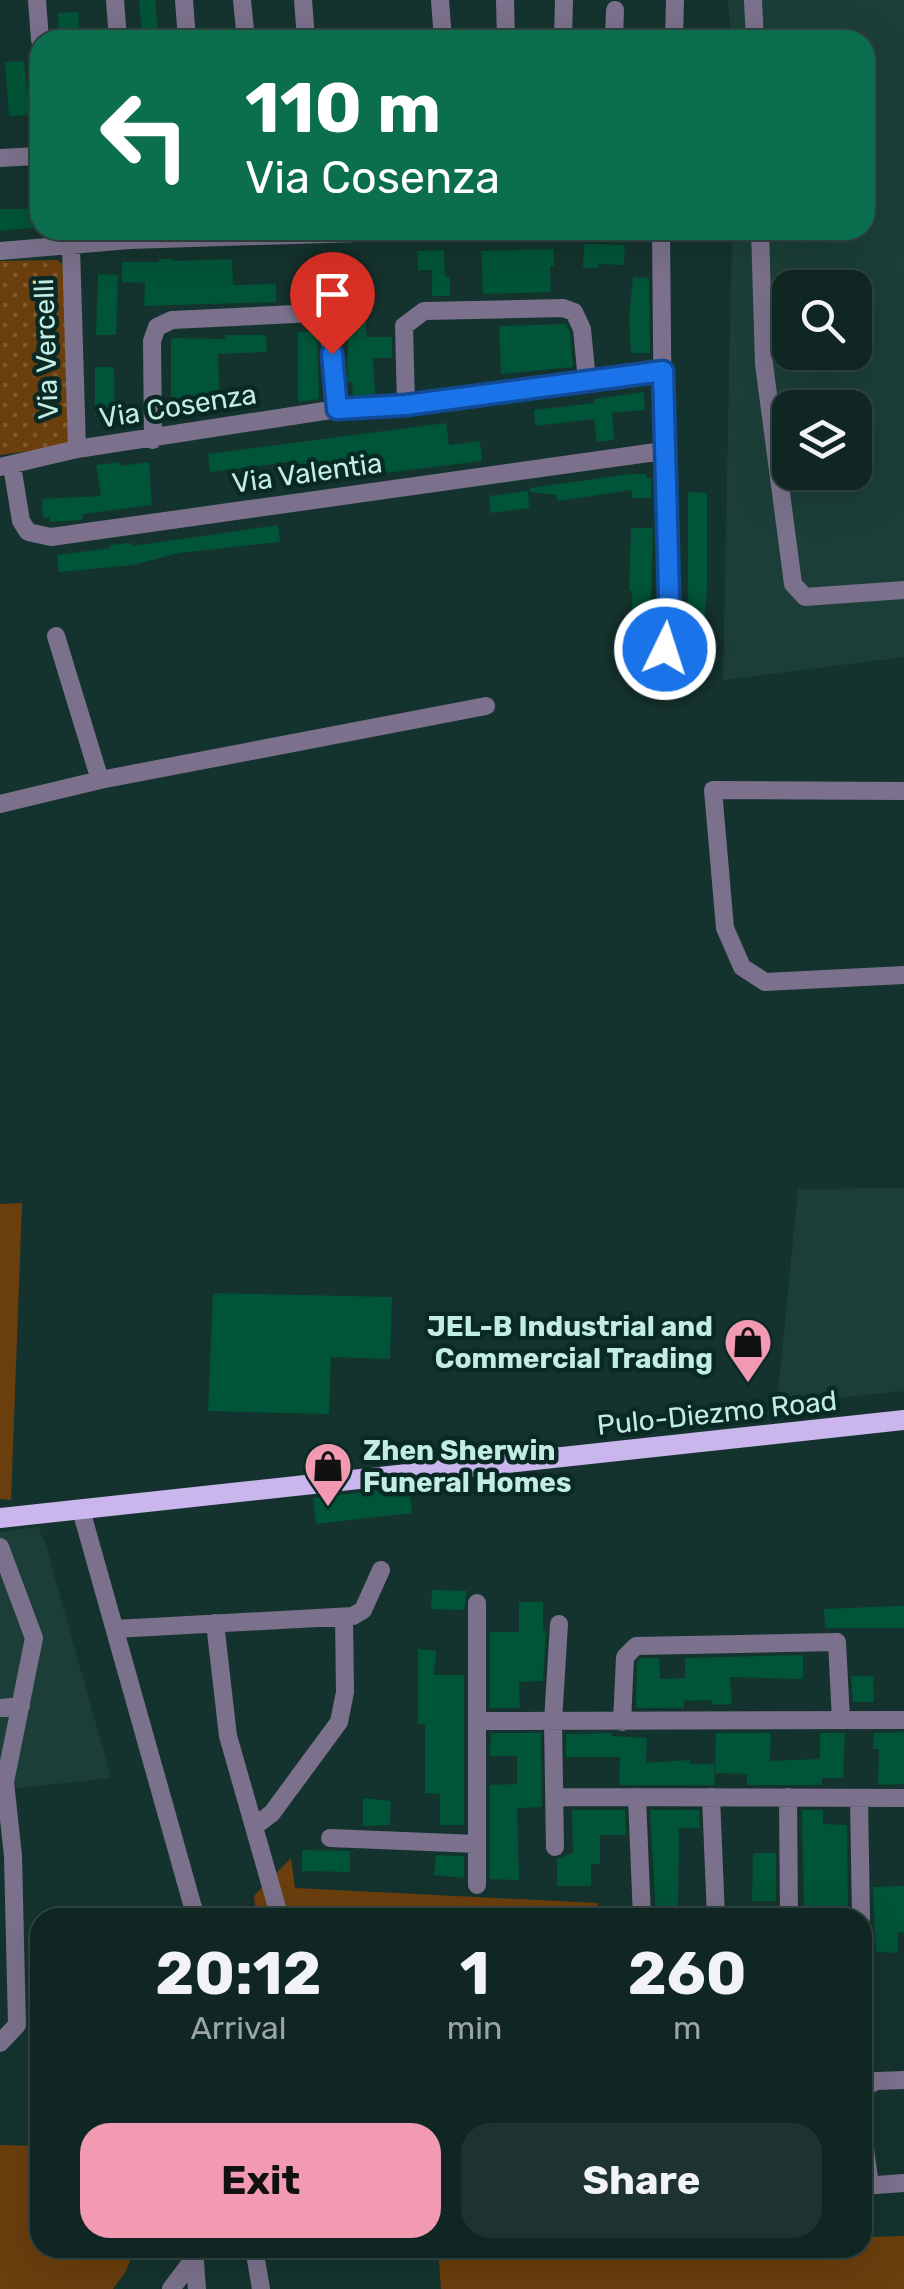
<!DOCTYPE html>
<html lang="en">
<head>
<meta charset="utf-8">
<style>
  body { margin:0; font-family:Rubik,sans-serif; background:#1e322f; color:#f1f3f6; height:100vh; display:flex; flex-direction:column; font-size:38px; white-space:nowrap }
  * { box-sizing:border-box; margin:0 }
  p { font-size:32px; color:#9ca5a5 }
  .icon { flex:none; width:55px; height:55px; fill:none; stroke:currentColor; stroke-width:2; stroke-linecap:round; stroke-linejoin:round }
  .map { position:relative; flex:1; overflow:hidden }
  .side { position:absolute; left:30px; top:1908px; width:842px; height:350px; display:flex; flex-direction:column; background:#102622; border-radius:30px; box-shadow:0 10px 40px #0002,0 0 0 2px #304340 }
  .side>* { flex:none }
  .top-card { position:absolute; left:30px; top:30px; width:845px; height:210px; border-radius:30px; box-shadow:0 10px 40px #0002,0 0 0 2px #304340; background:#0b6e4f; color:#fff; overflow:hidden }
  .buttons { position:absolute; left:772px; top:270px; display:grid; gap:20px }
  .buttons a { display:grid; place-items:center; width:100px; height:100px; border-radius:20px; background:#102622; box-shadow:0 10px 40px #0002,0 0 0 2px #304340; font-size:50px }
  .pin { position:absolute; display:grid; place-items:center; width:85px; height:85px; color:#fff; margin:-102px -42px; border-radius:50% 50% 50% 0; rotate:-45deg; box-shadow:0 0 10px #0007 }
  .pin .icon { rotate:45deg }
  .me { position:absolute; width:110px; margin:-55px; rotate:4deg; stroke-linejoin:round; filter:drop-shadow(0 0 8px #0008) }
  .turn { display:flex; align-items:center; gap:35px; height:210px; padding:0 50px; font-size:45px }
  .turn .icon { width:130px; height:130px; stroke-width:2.5 }
  .turn b { display:block; font-size:70px; line-height:85px }
  .eta { display:flex; justify-content:space-evenly; align-items:center; height:170px; text-align:center }
  .eta b { font-size:60px; font-weight:700; line-height:70px }
  .action { display:flex; gap:20px; margin-top:auto; padding:20px 50px }
  .action a { flex:1; height:115px; border-radius:30px; background:#f19ab2; color:#111; font-size:40px; font-weight:700; line-height:115px; text-align:center }
  .action a+a { background:#1e322f; color:#f1f3f6 }
  .map>svg:first-child { display:block }
  .built { fill:#1b3f38; fill-rule:evenodd }
  .green { fill:#6b3e0d }
  .park { fill:url(#park-dots) }
  .building { fill:#005437 }
  .lines { fill:none; stroke-linecap:round; stroke-linejoin:round }
  .minor { stroke:#7b718c; stroke-width:18 }
  .major { stroke:#cab5ec; stroke-width:20 }
  .route-casing { stroke:#114b97; stroke-width:25 }
  .route { stroke:#1a73e8; stroke-width:18 }
  .labels { text-anchor:middle; dominant-baseline:central; stroke-width:9; stroke-linejoin:round; paint-order:stroke }
  .street-label { font-size:28px; fill:#c1ede4; stroke:#0a2924 }
  .poi-label { font-size:28px; font-weight:bold; fill:#c1ede4; stroke:#0a2924; text-anchor:end }
</style>
</head>
<body>
<div class="map">
<svg width="904" height="2289" viewBox="0 0 904 2289">
  <defs>
    <pattern id="park-dots" width="8" height="8" patternUnits="userSpaceOnUse" patternTransform="scale(2.5)"><rect width="8" height="8" fill="#6b3e0d"/><path d="M2 2h.1M6 6h.1" fill="none" stroke="#7e5a30" stroke-width="1.8" stroke-linecap="round"/></pattern>
  </defs>
  <rect width="100%" height="100%" fill="#15332e"/>
  <path class="built" d="M728,0h176v657l-181,23 9,-450h133v-190h-134zM790,288h65v64h-65zM790,408h65v64h-65z
    M904,1188v203l-127,13 21,-215z
    M38,1527l8,19 65,232 -111,12v-258z"/>
  <path class="green" d="M22,1203l-11,297 -11,-1v-295z
    M291,1858l4,30 303,15 1,14h-343l-2,-21z
    M0,2145l40,1v102h95l-9,23 -13,18h-113z
    M904,2236v53h-463l-3,-41h424l1,-11z"/>
  <path class="park" d="M58,260l7,8 6,177 -71,10v-194z"/>
  <path class="building" d="M139,0h16l4,40h-16z
    M78,12l2,26 -21,1 -1,-26z
    M24,61l6,54 -21,1 -4,-54z
    M0,209h40v18l-40,4z
    M584,244l41,1 -1,20 -25,-1v4h-16z
    M554,249v17h-4l1,26 -68,2 -2,-43z
    M444,250l1,27h5v19h-18v-26h-14l-1,-19z
    M159,259h14v2l59,-2 1,26 43,-1v18l-132,4 1,-23 -23,-1v-20h37z
    M98,274l20,1 -2,60h-20z
    M633,277l16,1 1,75h-19l-2,-35z
    M349,309h17v28h26v21h-19l2,36 -22,2 -1,-14h-5z
    M566,324l4,8 3,35 -72,7 -2,-48z
    M298,332l19,1 2,66 -21,3z
    M225,335h41l1,17 -49,2 2,49 -30,1v8l-19,-1v-73l54,1z
    M95,367h19l1,52h-17v-5h-3z
    M644,392l1,18 -33,3 2,27 -17,2 -3,-23 -59,7 -1,-16 61,-7 -1,-4z
    M446,423l3,22 31,-4 2,20 -187,23 -4,-22 -81,10 -2,-18z
    M121,462v4l28,-4 3,43 -69,9 -1,6 -32,2v-5l-7,1 -1,-19 59,-3 -5,-31z
    M630,474h16l1,4h5l-1,20h-19v-8l-74,11 -2,-6 -26,-3v-4z
    M528,491l1,17 -38,5 -2,-17z
    M688,492l19,1v96l-5,60h-18l4,-37z
    M278,525l2,17 -101,11 -46,12 -74,7 -2,-17 54,-7 -1,-3 22,-2v3z
    M631,528h22l-3,108 -18,1v-46h-3z
    M213,1293l179,4 -2,62 -59,-2 -2,57 -121,-3z
    M409,1487l3,26 -96,11 -3,-26z
    M432,1590l35,1 -3,19 -33,-1z
    M519,1602h24v29h3l-3,50 -24,1 1,26h-30v-76h29z
    M897,1606h7v22h-79l-1,-19z
    M418,1649l18,2 -2,24h30v150h-24v-31l-15,-1v-69h-7z
    M803,1655v24l-73,-2 2,27 -20,1v-5l-28,1v7h-48l1,-46 4,-4h18l1,21 25,-1v-20z
    M851,1676h22l1,26h-21z
    M904,1732v52l-26,1 1,-36h-6l1,-16z
    M491,1733h50l1,74 -25,1 2,72 -29,-1v-94l27,-1v-28h-27z
    M612,1733v3l35,2 -1,25 44,-3v4h24l1,21h-96l1,-28h-54v-23z
    M716,1733h55l-1,28 50,-2v-26h25l-2,45h-21v7h-75v-11l-32,-1z
    M363,1798l28,3 -1,24 -27,1z
    M572,1810h53l1,25h-26v29h-9v22h-34v-27l16,-6z
    M650,1810h49l1,18h-21l-1,90h-22z
    M802,1810h21v14l24,1 1,81h-23l-1,12h-20z
    M302,1850l48,1v21l-48,-1z
    M753,1853h23v48h-24z
    M436,1855l28,1v22l-30,-3z
    M904,1886v47l-6,-1v21l-22,-1 -3,-65z"/>
  <g class="lines">
    <path class="minor" d="M37,0l3,40
      M115,0l3,40
      M184,0l3,40
      M242,0l4,40
      M303,0l3,40
      M440,0l3,40
      M505,0l1,40
      M753,0l2,40
      M563,40l1,-40
      M614,40l1,-30
      M674,40l1,-40
      M0,158l37,-2 3,-3
      M760,230l4,134 29,220 12,13 99,-7
      M71,247l6,202
      M0,251l130,-11 324,-10
      M406,405l-2,-79 20,-15 139,-3 11,4 8,17 5,52
      M153,440l-1,-99 5,-14 15,-7 143,-7 14,14 8,82
      M12,466l9,55 7,11 23,5 612,-86
      M0,467l77,-18 260,-40 69,-4 257,-34
      M56,636l44,144
      M633,661l32,-12 5,-16 -7,-182 -2,-221
      M904,791l-191,-1 12,138 17,39 23,15 139,-7
      M0,804l100,-24 386,-74
      M81,1510l115,408
      M0,1547l34,91 -29,144 8,74 4,169 -17,18
      M215,1623l13,113 50,175 6,7
      M115,1629l238,-13 10,-6 18,-40
      M0,1708l21,-2
      M477,1721l427,-1
      M622,1722l3,-65 11,-11 201,-4 4,78
      M554,1797l350,1
      M637,1797l5,121
      M711,1797l5,121
      M788,1797l1,121
      M859,1798l2,120
      M255,1826l17,-13 67,-91 6,-30 -1,-75
      M330,1838l147,6
      M555,1847l-2,-126 6,-97
      M477,1885v-282
      M862,2089l14,-8 28,-1
      M862,2127l8,58
      M862,2186l42,-3
      M194,2248l3,41
      M254,2248l7,41
      M171,2289l24,-32"/>
    <path class="major" d="M0,1518l904,-98"/>
  </g>
  <g class="lines">
    <g class="route-casing">
      <path id="route" d="M332,354l5,55 69,-4 257,-34 7,262 -5,16"/>
    </g>
    <use href="#route" class="route"/>
  </g>
  <defs>
    <g id="shop-pin" transform="scale(2.5)"><path d="M0 17L-7.5 6A9.5 9.5 0 1 1 7.5 6Z" fill="#f19ab2" stroke="#0a2924"/><path d="M-5-2.5h2.3a2.7 3.5 0 0 1 5.4 0H5L5.5 6h-11ZM-1.5-2.5h3a1.5 2.3 0 0 0-3 0Z" fill="#111"/></g>
  </defs>
  <g fill-rule="evenodd">
    <use href="#shop-pin" x="748" y="1342"/>
    <use href="#shop-pin" x="328" y="1466"/>
  </g>
  <g class="labels">
    <g class="street-label">
      <text transform="translate(46 349) rotate(-92)">Via Vercelli</text>
      <text transform="translate(178 406) rotate(-9)">Via Cosenza</text>
      <text transform="translate(307 473) rotate(-8)">Via Valentia</text>
      <text transform="translate(717 1413) rotate(-6)">Pulo-Diezmo Road</text>
    </g>
    <g class="poi-label">
      <text x="713" y="1326">JEL-B Industrial and<tspan x="713" dy="32">Commercial Trading</tspan></text>
      <text x="363" y="1450" text-anchor="start">Zhen Sherwin<tspan x="363" dy="32">Funeral Homes</tspan></text>
    </g>
  </g>
</svg>
<div class="buttons">
<a><svg class="icon" aria-label="search" viewBox="0 0 24 24"><circle cx="10" cy="10" r="6"/><path d="M15 15l6 6"/></svg></a>
<a><svg class="icon" aria-label="layers" viewBox="0 0 24 24"><path d="M12 4l9 5-9 5-9-5zM3 14l9 5 9-5"/></svg></a>
</div>
<div class="pin" style="left:332px;top:354px;background:#d93025"><svg class="icon" aria-label="arrive" viewBox="0 0 24 24"><path d="M6 21V4h12l-3 4 3 4H6"/></svg></div>
<svg class="me" style="left:665px;top:649px" viewBox="-20 -20 40 40"><circle r="17" fill="#1a73e8" stroke="#fff" stroke-width="3"/><path d="M0-11L8 9 0 5-8 9z" fill="#fff"/></svg>
<div class="top-card">
<div class="turn"><svg class="icon" aria-label="left" viewBox="0 0 24 24"><path d="M17 20v-9H6M10 6l-5 5 5 5"/></svg><div><b>110 m</b>Via Cosenza</div></div>
</div>
<section class="side">
<div class="eta">
<div><b>20:12</b><p>Arrival</p></div>
<div><b>1</b><p>min</p></div>
<div><b>260</b><p>m</p></div>
</div>
<div class="action"><a>Exit</a><a>Share</a></div>
</section>
</div>
</body>
</html>
